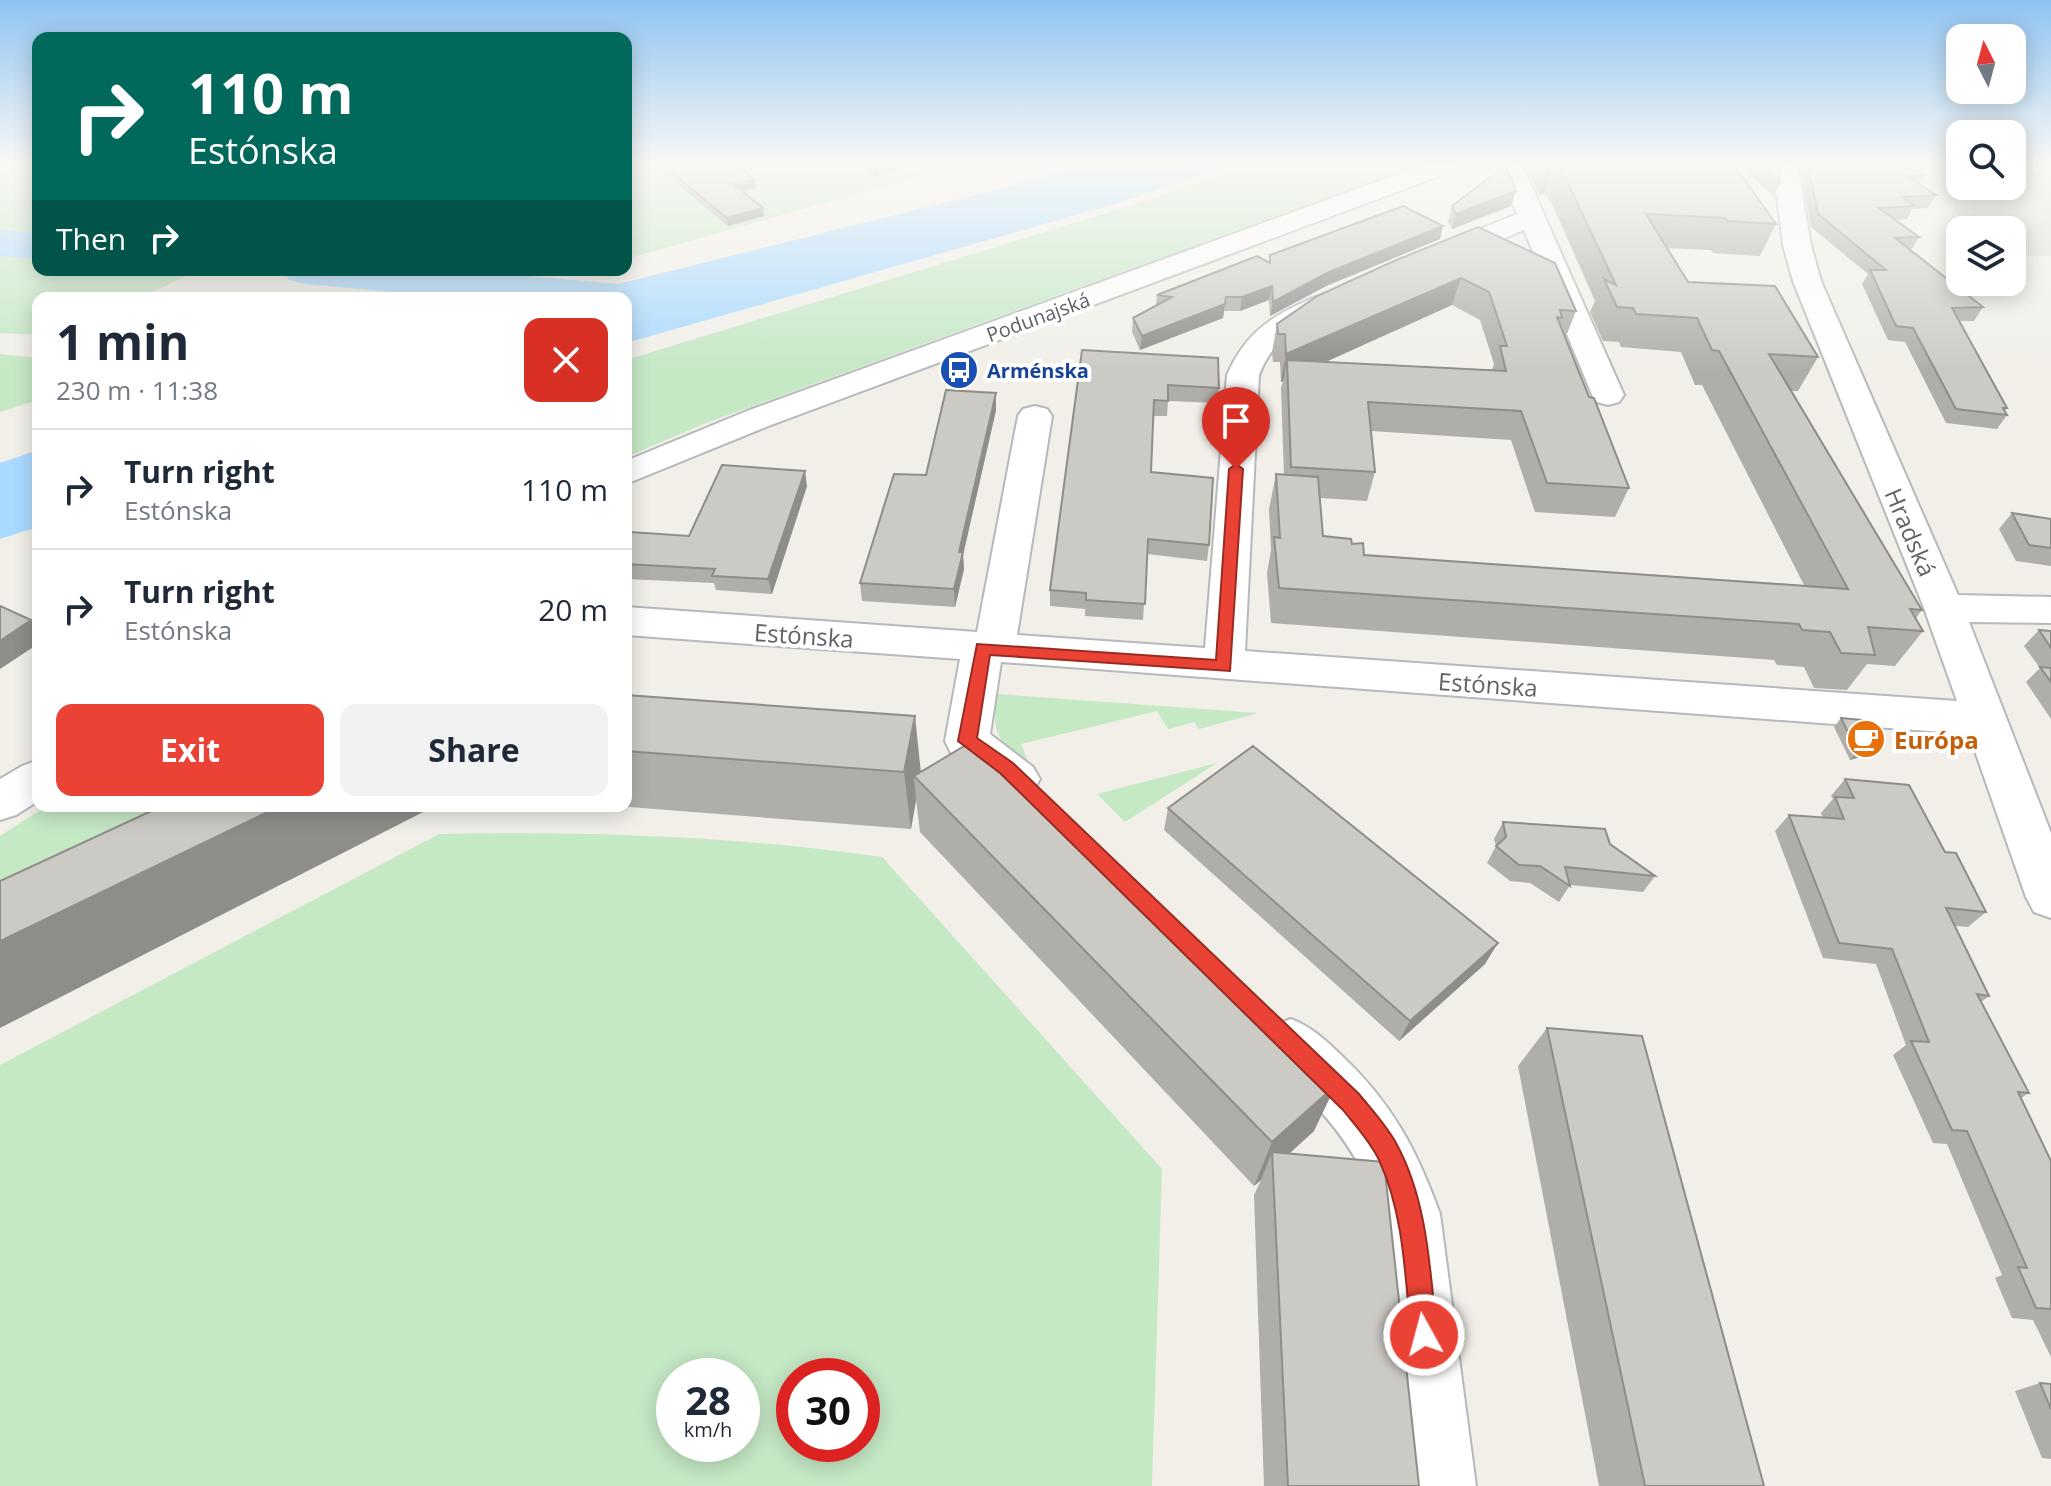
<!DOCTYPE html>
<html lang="en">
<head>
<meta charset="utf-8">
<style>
  body { margin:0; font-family:"Open Sans",sans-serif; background:#f2f2f3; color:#1f2937; height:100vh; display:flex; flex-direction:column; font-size:30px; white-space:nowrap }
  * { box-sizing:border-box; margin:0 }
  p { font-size:26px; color:#747a83 }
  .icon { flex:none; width:44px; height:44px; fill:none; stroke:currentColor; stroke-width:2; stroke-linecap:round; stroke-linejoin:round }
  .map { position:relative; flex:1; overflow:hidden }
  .panel { position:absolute; left:32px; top:292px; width:600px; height:520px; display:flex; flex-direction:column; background:#fff; border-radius:16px; box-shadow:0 4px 20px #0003 }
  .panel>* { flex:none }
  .guide { position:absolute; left:32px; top:32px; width:600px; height:244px; border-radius:16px; box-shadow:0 4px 20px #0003; background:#00695c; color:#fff; overflow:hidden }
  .needle { width:52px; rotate:354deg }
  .controls { position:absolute; left:1946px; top:24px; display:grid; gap:16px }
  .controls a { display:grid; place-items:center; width:80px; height:80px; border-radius:16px; background:#fff; box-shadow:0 4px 20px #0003; font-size:40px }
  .speed { position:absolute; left:656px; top:1358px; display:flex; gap:16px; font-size:40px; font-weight:700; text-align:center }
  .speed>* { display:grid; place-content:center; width:104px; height:104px; border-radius:50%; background:#fff; box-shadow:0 4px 20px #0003; line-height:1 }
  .speed small { font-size:20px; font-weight:400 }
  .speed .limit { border:12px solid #d22; background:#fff; color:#111 }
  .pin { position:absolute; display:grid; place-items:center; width:68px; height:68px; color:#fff; margin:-82px -34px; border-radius:50% 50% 50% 0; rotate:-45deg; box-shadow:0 0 8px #0007 }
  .pin .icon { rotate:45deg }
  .me { position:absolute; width:88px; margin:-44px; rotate:353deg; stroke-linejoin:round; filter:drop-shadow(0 0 6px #0008) }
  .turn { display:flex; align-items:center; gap:28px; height:168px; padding:0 24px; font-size:36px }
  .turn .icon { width:104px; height:104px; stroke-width:2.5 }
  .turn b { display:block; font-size:56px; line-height:68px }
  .then { display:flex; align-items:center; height:76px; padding:0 24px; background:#0003; gap:16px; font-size:30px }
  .round { display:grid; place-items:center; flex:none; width:84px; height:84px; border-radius:16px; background:#f2f2f3 }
  .headline { display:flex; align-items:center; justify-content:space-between; height:136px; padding:0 24px }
  h1 { font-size:48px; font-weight:700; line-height:60px }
  .primary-button { display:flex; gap:16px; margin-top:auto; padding:16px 24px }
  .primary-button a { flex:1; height:92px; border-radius:16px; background:#ea4335; color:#fff; font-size:32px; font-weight:700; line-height:92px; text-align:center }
  .primary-button a+a { background:#f2f2f3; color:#1f2937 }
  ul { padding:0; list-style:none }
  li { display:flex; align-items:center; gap:24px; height:120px; padding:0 24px; border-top:2px solid #e0e1e3 }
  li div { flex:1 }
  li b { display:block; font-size:30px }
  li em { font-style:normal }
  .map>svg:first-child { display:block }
  .education { fill:#e1ded6 }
  .green { fill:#c5e8c5; fill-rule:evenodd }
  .water { fill:#aadaff }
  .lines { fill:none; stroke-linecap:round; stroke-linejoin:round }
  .river { fill:#aadaff; fill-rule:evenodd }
  .minor-casing { stroke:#b5b8bc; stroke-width:4 }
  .minor { fill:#fff; fill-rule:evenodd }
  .wall { fill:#afaea9; fill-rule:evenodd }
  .shaded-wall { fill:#8f8d8a }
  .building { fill:#cccac5; stroke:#8f8d8a; stroke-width:2 }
  .route { fill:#ea4335; stroke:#982c22; stroke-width:2 }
  .labels { text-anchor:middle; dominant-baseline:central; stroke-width:8; stroke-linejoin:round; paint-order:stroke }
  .far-street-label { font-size:20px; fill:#5f6368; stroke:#fff }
  .far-transit-label { font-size:20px; font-weight:bold; fill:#164399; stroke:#fff; text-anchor:start }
  .street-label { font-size:24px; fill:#5f6368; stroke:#fff }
  .food-label { font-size:24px; font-weight:bold; fill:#c56008; stroke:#fff; text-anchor:start }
</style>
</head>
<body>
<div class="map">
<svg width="2051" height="1486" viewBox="0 0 2051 1486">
  <rect width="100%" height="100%" fill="#f1efe8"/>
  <path class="education" d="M2051,169v87h-39v-26h-48l-25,-53 21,-2v11h52v-14z"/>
  <path class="green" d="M0,163h38v107h161l-60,28h-101v37l-38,-2z
    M626,163h342l-342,96z
    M1253,163h170l-717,260 -80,34v-97l507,-155z
    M0,354l38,4v42l-38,12z
    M997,694l261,19 -59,16 -5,-7 -26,7 -11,-18 -136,33 8,20c-29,-10 -40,-42 -32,-70z
    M1217,763l-92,59 -28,-28z
    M47,806h131l-178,83v-53z
    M439,834c148,-3 296,2 443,23l280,312 -10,317h-1152v-421zM674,1376h68v68h-68zM794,1376h68v68h-68z"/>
  <path class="water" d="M1080,163h155l-110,38 -499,142v-45h-64l450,-112z
    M38,450v77l-38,12v-76z"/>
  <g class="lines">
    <path class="river" d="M0,230l38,3v26l-38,-3z
      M282,270h179l156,14 17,4 7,10 -7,10 -8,2v-12h-165l-156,-14 -16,-4z"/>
    <g class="minor-casing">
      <path id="minor" d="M1428,163h36l-3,5 -690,257 -145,59v-23l121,-50z
        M1497,163h24l103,232 -5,7 -11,3 -11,-3 -5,-7 -68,-165 -78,33 -10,2 -10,-2 -4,-6 4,-6 91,-37z
        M1773,163h24l14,82 10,36 137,314 93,2v26l-82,-1 82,211v85l-17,-6 -8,-15 -57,-163 -968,-72 -11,72 43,33 7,12 -7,12 -16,6 -16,-6 -23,-21 -27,-17 -6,-12 15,-82 -334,-24v-28l351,25 41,-216 5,-7 12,-3 12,3 5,7 -35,219 188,13 22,-273c16,-37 39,-56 75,-72 13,-6 22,-11 36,-7l5,6c-7,9 -17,12 -27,17 -28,13 -46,27 -57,56l-14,276 712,50 -33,-93 -131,-327 -10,-36z
        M38,760v41l-22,14 -16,5v-41l22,-13z
        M1291,1019c21,8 33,20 49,35 52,49 76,94 100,160l36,272h-68l-28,-272c-14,-44 -36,-79 -68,-112 -18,-19 -37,-34 -48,-58l8,-18z"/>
    </g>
    <use href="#minor" class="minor"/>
  </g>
  <path class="wall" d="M656,163h81l19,25 -15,3 23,25 -36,10 -71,-59z
    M854,163h69l-49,13z
    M1530,163h203l43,61 -16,32 -47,-3 -2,-3 -44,-2 21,34 130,75 -20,34h-7l131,219 -6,8 7,13 -28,35 -28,-2 -20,26 -33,-2 -10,-21 -27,-2 -3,-5 -503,-37 -4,-50 4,-23 -2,-41 7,-35h8l-3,-86 2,-7 -2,1 -1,-20h-7l-1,-10 5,-28 201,-97 98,84 -11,28 24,58 40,91 -14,29 -80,-5 -24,-72 -140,-9 4,41 -8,29 -47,-3 3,38 29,8 12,11 440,30 -102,-200h-7l-14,-33 -60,-5 -2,-5 -16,-1 -13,-29 5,-11 -42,-95 -9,-13 -5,3 -11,-25zM1452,305l28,15 14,44 -2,6 -166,-8z
    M1735,163h43l2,20 -6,13z
    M1799,163h108l17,12 -5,9 17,11 -8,13 -16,1 -5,10 -12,1 24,17 -8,13 72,57 -9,14h-15l48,87 -2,3 2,4 -10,14 -51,-6 -41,-81 -17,-2 -26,-56 6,-10 -57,-47z
    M2042,163h9v6z
    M1452,206h59l-59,23 -4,-7z
    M1440,239l-114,47 -56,30 -1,-16 -29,11h-16l-1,7 -83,32 -8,-18 1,-14 23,-13 1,-10 112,-33 1,-7z
    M1082,350l137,38 -2,15 -49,-2 -1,15h-14l-2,56 58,73 -2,16 -60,-7 -4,66 -58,-4v-7l-35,-3v-16z
    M996,410l-33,145 1,14 -9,38 -93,-6 -2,-18 66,-108z
    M807,486l-35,108 -56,-4 -2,-7 -88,-4v-45l63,2z
    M2012,513l39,6v47l-35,-5 -17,-32z
    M2039,630l12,1v88l-25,-37 14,-14 -16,-22z
    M626,695l295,76 393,360 -24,22 129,333h-155l-10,-291 7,-15 -7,6 -334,-354 -4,-32 -5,29 -295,-23h10z
    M1841,718l27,30 -8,9 -10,3 -16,-33z
    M1845,779l100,73 41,60 -18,15 -13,-1 34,70 -8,6 48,91 -8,5 30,63v196l-18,-37 -21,-2 -17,-40 7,-3 -55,-131 -14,-1 -40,-88 13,-10 -30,-81 -53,-6 -48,-127 14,-16 34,3 -2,-5 12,-14 -2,-3z
    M1168,808l317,156 -86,77 -235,-211z
    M1503,822l107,22 45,32 -12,16 -73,-7 -11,17 -29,-19 -20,-2 -23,-18 9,-17 -2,-7z
    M1547,1028l217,458h-165l-81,-420z
    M2040,1383l11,1v75l-9,-1 -27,-67z"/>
  <path class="shaded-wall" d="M893,163h30l-49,13 -1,-7z
    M1554,163l-10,30 -5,3 10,-31z
    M755,180l1,8 -21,4 -2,-8z
    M1516,191l-5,15 -59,23 4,-15z
    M763,208l1,8 -36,10 -1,-8z
    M1443,226l-3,13 -114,47 -56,30 3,-14 56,-30z
    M1461,278l-9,27 -165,74v-19l-4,21 -2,1 5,-28z
    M1272,286l-3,14 -29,11 2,-14z
    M1225,304l-2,14 -83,32 2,-14z
    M996,393v17l-33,145 1,14 -9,38 -1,-18 5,-37z
    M805,471l2,15 -35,108 -4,-15z
    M31,620l7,8v16l-38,25v-28z
    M915,716l6,57 -7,3 2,24 -5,29 -7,-57z
    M1868,748l-8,9 -10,3 8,-8z
    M280,806h155l-435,222v-87z
    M1498,943l-13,21 -86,77 11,-20z
    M1336,1085l-22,46 -41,37 -1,-16 -11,28 -7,6 18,-44z"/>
  <path class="building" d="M660,163h77l18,17 -22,4 30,24 -36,10z
    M865,163h28l-20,6z
    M1555,163h178l43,61 -48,-3 -3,-3 -79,-4 42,68 87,4 43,71 -49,-3 153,256 -12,-1 13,22 -55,-4 7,28 -34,-2 -11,-21 -28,-2 -3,-6 -520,-36 -5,-51 6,1 -4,-64 42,3 5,59 28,3 1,5 11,-1 1,12 484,34 -129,-238 -7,-1 -15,-32 -61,-4 -3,-6 -16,-1 -13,-28 12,6 -52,-110z
    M1756,163h22l2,20z
    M1808,163h99l17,12 -17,1 29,19 -34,2 12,9 -35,2 40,29 -24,1 88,69 -31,1 55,100h-4l4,7 -51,-6 -43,-81 -17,-2 -26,-56h16l-68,-56z
    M1506,165l10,26 -60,23 -4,-8z
    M1403,206l40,20 -114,46 -56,30 -1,-16 -30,11h-16l-1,7 -83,32 -9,-18 39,-21 -15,-2 100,-39 13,7v-8z
    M1478,227l77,36 21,48 -16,-1 2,8 -5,-1 32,80 5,1 35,90 -82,-5 -26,-72 -153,-9 7,70 -84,-5 -4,-107 219,11 -6,-25h7l-18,-54 -28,-14 -175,76 -1,-20h-7l-1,-10 40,-28 77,-35z
    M1082,350l136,8 1,30 -51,-3v16l-14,-1 -3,72 62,6 -4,67 -61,-6 -3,65 -59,-4v-7l-36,-3z
    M946,390l50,3 -37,159h4l-9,37 -94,-6 34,-109 32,1z
    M722,465l83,6 -37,108 -56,-3 3,-7 -89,-5v-30l4,-2 59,4z
    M2012,513l39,6v29l-22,-3z
    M0,606l31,14 -31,21z
    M2039,630l12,1v17z
    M2040,667l11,1v14z
    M626,695l289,21 -11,56 -278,-21z
    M1841,718l21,2 6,28 -10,4z
    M976,739l360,346 -64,57 -358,-366z
    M1253,746l245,197 -88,78 -242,-213z
    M1845,779l64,6 36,67 11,1 30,59 -40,-4 43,88 -12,-2 52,99 -11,-1 33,69v148l-15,-1 -18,-41 9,1 -60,-137 -15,-1 -41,-89 18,1 -37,-93 -53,-6 -50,-128 55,4 -9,-22 19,1z
    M162,806h118l-280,135v-60z
    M1503,822l102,7 5,15 45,32 -90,-9 5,19 -30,-20 -21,-1 -23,-19 10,-9z
    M1547,1028l95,8 122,450h-119z
    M1272,1152l112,10 35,324h-131z
    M2040,1383l11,1v25z"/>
  <linearGradient id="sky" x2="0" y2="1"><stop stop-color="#8fc3f1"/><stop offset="0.44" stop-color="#f9f8f5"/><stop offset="1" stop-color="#f9f8f5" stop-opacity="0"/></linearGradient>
  <rect width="2051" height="372" fill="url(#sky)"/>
  <path class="route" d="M1236,464l7,5 -13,202 -240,-16 -13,83 36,25 346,331c13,16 27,31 37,49 32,58 34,128 41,192l-3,9 -10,4 -9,-4 -4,-9c-6,-59 -7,-121 -32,-175 -9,-19 -24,-35 -36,-50l-343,-337 -42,-32 19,-97 239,16 13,-191z"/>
  <defs>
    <g id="bus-disc" transform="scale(2)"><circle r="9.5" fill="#1a4fb4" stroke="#fff"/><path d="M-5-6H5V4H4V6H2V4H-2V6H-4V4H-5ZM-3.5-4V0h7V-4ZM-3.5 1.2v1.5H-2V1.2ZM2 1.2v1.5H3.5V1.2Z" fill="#fff"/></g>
    <g id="cafe-disc" transform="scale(2)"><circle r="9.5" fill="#e8710a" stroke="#fff"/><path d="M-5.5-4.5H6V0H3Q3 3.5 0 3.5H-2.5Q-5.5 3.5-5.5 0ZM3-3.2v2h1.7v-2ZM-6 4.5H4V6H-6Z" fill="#fff"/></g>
  </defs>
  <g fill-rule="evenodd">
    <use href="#bus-disc" x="959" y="370"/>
    <use href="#cafe-disc" x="1866" y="739"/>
  </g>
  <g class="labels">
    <g class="far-street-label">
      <text transform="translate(1038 317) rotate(-20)">Podunajská</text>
    </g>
    <g class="far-transit-label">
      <text x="987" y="370">Arménska</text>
    </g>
    <g class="street-label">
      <text transform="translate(1911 532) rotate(67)">Hradská</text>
      <text transform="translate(804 635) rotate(4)">Estónska</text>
      <text transform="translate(1488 684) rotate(4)">Estónska</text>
    </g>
    <g class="food-label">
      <text x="1894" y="739">Európa</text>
    </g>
  </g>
</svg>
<div class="controls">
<a><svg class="needle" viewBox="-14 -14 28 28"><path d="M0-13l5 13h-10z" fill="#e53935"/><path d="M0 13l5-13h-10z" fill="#747a83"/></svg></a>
<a><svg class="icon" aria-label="search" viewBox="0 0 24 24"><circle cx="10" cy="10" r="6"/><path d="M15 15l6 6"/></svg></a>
<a><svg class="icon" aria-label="layers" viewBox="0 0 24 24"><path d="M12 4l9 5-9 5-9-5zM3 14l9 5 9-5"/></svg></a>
</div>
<div class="speed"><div>28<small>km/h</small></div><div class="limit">30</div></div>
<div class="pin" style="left:1236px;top:469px;background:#d93025"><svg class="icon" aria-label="arrive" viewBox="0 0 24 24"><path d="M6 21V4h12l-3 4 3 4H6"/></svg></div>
<svg class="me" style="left:1424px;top:1335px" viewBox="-20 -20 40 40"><circle r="17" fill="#ea4335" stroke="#fff" stroke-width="3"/><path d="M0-11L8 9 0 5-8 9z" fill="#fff"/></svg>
<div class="guide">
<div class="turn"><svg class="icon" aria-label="right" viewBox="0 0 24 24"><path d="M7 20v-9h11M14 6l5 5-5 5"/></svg><div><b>110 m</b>Estónska</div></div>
<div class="then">Then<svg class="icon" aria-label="right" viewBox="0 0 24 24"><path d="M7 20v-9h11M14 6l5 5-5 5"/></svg></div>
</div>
<section class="panel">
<div class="headline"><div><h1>1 min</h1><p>230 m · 11:38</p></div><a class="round" style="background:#d93025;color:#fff"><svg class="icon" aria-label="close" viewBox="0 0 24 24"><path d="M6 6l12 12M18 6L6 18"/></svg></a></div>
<ul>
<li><svg class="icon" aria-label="right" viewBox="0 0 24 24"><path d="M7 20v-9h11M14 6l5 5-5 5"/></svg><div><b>Turn right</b><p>Estónska</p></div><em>110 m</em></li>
<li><svg class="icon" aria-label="right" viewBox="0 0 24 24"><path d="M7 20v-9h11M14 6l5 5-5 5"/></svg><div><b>Turn right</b><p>Estónska</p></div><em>20 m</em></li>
</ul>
<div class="primary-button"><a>Exit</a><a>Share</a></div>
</section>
</div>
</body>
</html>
